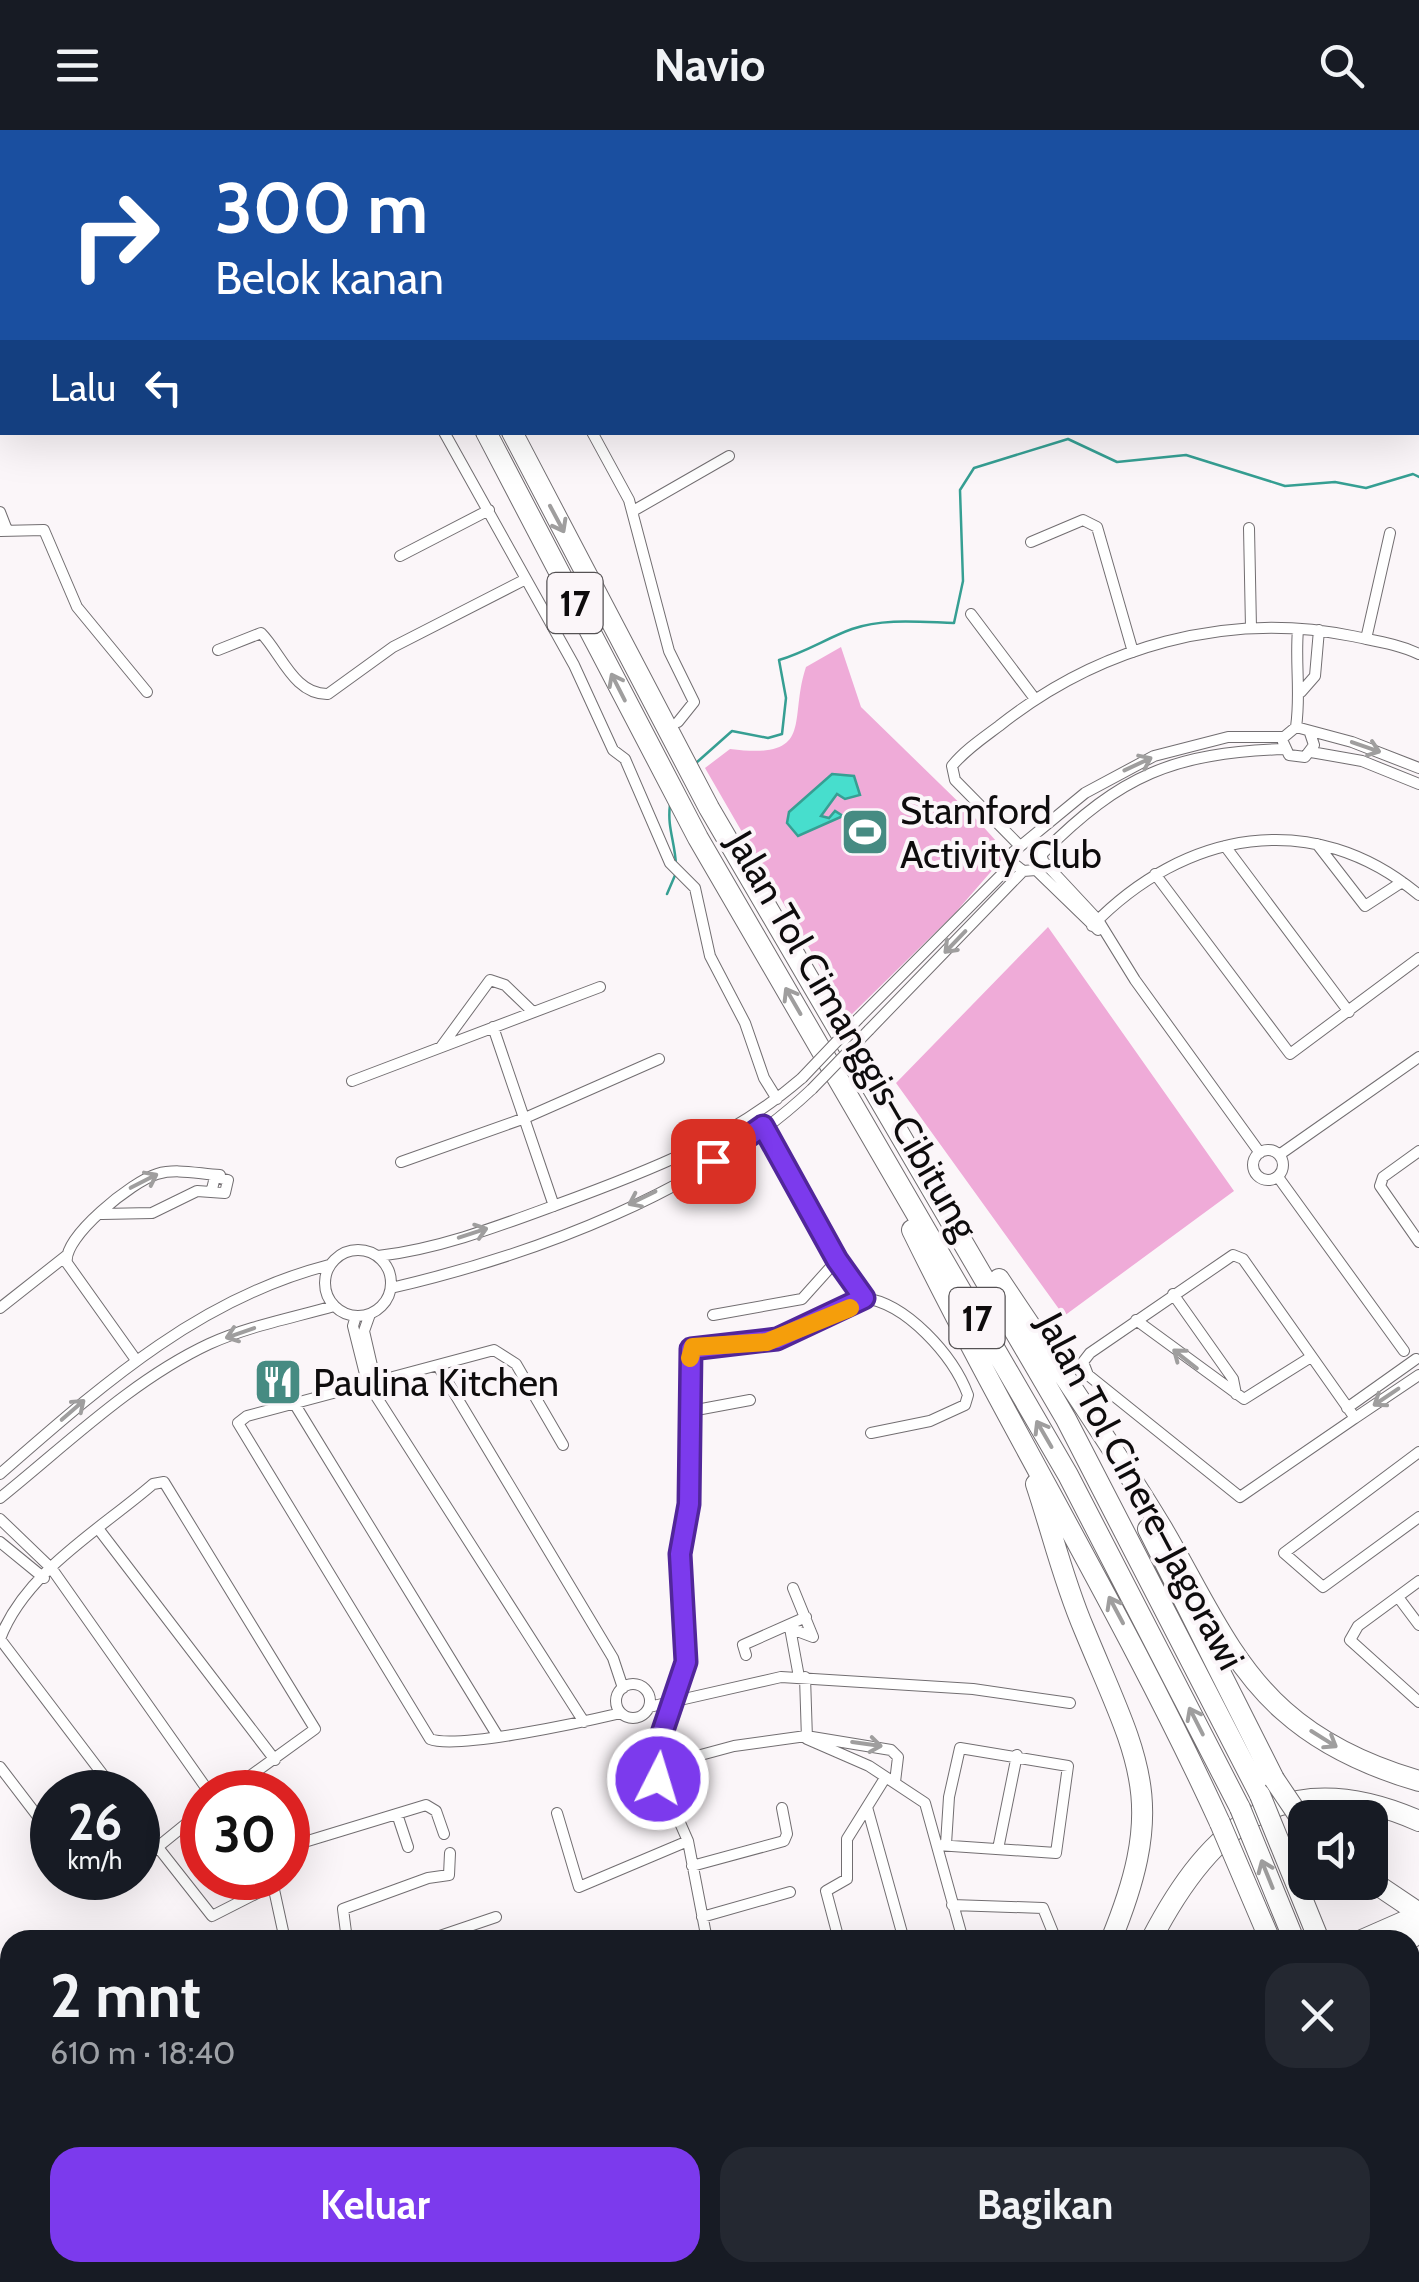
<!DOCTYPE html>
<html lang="id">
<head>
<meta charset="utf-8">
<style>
  body { margin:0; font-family:Cabin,sans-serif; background:#242831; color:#f1f3f6; height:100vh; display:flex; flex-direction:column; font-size:38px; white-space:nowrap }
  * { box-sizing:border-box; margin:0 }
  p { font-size:32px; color:#9ea1a6 }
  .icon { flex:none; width:55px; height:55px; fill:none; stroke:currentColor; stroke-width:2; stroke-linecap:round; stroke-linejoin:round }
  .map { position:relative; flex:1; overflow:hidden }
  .drawer { position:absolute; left:0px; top:1800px; width:1420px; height:352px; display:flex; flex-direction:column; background:#171b24; border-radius:30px 30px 0 0; box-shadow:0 10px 40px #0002 }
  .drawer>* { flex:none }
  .top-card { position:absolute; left:0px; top:0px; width:1420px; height:305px; box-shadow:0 10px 40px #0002; background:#1a4fa0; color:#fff; overflow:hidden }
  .fabs { position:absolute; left:1288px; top:1670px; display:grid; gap:20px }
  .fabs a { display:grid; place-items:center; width:100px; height:100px; border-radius:20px; background:#171b24; box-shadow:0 10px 40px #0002; font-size:50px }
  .speed { position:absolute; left:30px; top:1640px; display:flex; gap:20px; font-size:50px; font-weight:700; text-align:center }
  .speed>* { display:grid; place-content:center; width:130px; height:130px; border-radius:50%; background:#171b24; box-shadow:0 10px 40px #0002; line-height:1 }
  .speed small { font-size:25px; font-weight:400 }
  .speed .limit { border:15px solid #d22; background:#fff; color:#111 }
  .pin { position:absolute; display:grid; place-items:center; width:85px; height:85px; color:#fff; margin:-42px; border-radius:20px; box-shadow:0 5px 15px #0006 }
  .me { position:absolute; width:110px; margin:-55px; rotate:5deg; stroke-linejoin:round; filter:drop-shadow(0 0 8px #0008) }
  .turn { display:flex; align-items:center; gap:35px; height:210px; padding:0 50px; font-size:45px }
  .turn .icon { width:130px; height:130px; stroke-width:2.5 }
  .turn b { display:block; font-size:70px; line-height:85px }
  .then { display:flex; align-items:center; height:95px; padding:0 50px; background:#0003; gap:20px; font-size:38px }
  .round { display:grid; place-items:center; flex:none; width:105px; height:105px; border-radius:30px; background:#242831 }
  .headline { display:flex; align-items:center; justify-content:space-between; height:170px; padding:0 50px }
  h1 { font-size:60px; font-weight:700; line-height:75px }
  .action { display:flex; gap:20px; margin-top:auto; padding:20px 50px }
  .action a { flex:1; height:115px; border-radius:30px; background:#7c3aed; color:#fff; font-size:40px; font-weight:700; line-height:115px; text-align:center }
  .action a+a { background:#242831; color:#f1f3f6 }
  header { display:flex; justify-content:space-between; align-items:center; height:130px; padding:0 50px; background:#171b24; font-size:45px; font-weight:700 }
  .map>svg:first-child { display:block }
  .green { fill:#efabd8 }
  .water { fill:#47decd; stroke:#369f93; stroke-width:2.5 }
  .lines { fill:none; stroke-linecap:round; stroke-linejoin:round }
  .stream { stroke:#369f93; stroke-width:2.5 }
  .highway-tunnel { stroke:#d7d3d6; stroke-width:20; stroke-dasharray:20 10; stroke-linecap:butt }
  .street-casing { stroke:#726e71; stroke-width:12 }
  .highway-casing { stroke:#726e71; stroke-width:22 }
  .street { stroke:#fff; stroke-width:10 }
  .highway { stroke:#fff; stroke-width:20 }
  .street-bridge-casing { stroke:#726e71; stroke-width:12; stroke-linecap:butt }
  .highway-bridge-casing { stroke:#726e71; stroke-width:22; stroke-linecap:butt }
  .street-bridge { stroke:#fff; stroke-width:10 }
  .highway-bridge { stroke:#fff; stroke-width:20 }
  .oneway { stroke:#9f9e9e }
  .route-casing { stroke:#51269a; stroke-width:25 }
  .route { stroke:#7c3aed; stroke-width:18 }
  .slow { stroke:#f59e0b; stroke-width:18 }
  .labels { text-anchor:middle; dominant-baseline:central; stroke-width:8; stroke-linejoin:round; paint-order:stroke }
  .shield { fill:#fbf6f9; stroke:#555254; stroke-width:2.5 }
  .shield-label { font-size:35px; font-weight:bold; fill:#0e0c0d }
  .poi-label { font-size:38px; fill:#0e0c0d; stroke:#fbf6f9; text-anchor:start }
  .street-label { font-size:38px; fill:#0e0c0d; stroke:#fbf6f9 }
</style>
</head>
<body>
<header><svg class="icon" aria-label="menu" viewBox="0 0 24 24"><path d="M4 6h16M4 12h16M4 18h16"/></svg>Navio<svg class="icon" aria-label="search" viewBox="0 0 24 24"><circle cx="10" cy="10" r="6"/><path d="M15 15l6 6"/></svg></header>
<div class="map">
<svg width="1419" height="2152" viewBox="0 0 1419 2152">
  <rect width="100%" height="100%" fill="#fbf6f9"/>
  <path class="green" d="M841,517l20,60 118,115 18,20 5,17 -47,54 -106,104 -144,-249 25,-19c86,11 58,-28 76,-82z
    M1048,797l186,264 -170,125 -168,-233z"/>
  <path class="water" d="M832,644l22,2 6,19 -15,4 -8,-5 -16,22 8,2 6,-7 8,5 -45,20 -11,-13 2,-11z"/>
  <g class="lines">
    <path class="stream" d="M696,633l36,-32 36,7 14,-4 4,-36 -7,-38c27,-8 48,-22 73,-31 32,-11 68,-7 102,-6l9,-42 -3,-91 14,-22 94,-29 49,23 69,-7 99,31 50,-4 31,6 47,-14 6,3
      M670,675c-3,22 5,37 6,60
      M667,764l9,-21"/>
    <path class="highway-tunnel" d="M1410,2082l9,-12"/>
    <g class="street-casing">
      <path id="street" d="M38,0l1,2
        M230,0l1,2
        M422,0l2,2
        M593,0l1,2
        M698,0l2,2
        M843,0l1,2
        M989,0l1,2
        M1002,0l1,2
        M1074,0l1,2
        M1143,0l1,2
        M1398,0v2
        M630,2l5,-2
        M1418,13l1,1
        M1418,33h1
        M1418,110h1
        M1418,130h1
        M1418,215h1
        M444,302l130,233 39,85 12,9 45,104 25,25 15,68 35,67 19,55 13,21
        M592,302l37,68 40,151 25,51 -16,20
        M633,381l96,-55
        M0,382l7,18
        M1249,398l2,100
        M0,401l44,-1 33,77 70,85
        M1031,412l52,-22 14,7 36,125
        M400,426l89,-46
        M971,484l64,85
        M1366,509l24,-106
        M218,520l43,-17c20,20 33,62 67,61l65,-47 133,-68
        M1301,562l14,-16 4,-46
        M1296,597c5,-34 -1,-63 2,-98
        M1283,612l6,13 16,2 9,-12 -4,-12
        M1311,622l51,9 57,23
        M1031,711l8,4 4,16 55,59 37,60 125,173
        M1018,714l-63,-64 -3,-14c13,-16 31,-28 47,-40 99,-79 228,-116 353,-90 23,5 46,8 67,18
        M1317,714l48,62 37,-24
        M1225,716l124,166
        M1043,723c78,-78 130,-100 241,-104
        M1043,731l-7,9 -13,1 -10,-8 -1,-10 73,-60 69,-37 74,-19h56l12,-10 56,15 67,26
        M1036,740l62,60
        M1155,744l135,180 129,-96
        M1092,796c92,-95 221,-120 327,-31
        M858,889l155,-156
        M493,897l61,179
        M869,900l154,-159
        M441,917l49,-67 15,5 28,27
        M352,951l248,-94
        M763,996l74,134 27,38c42,5 89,57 104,97l-3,10 -35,16 -59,12
        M1253 1035a15 15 0 1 1 30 0a15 15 0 1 1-30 0Z
        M1419,1021l-36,26 -3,9 39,56
        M1279,1025l140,-98
        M401,1032l124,-44 134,-59
        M1278,1047l126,174
        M102,1084l50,-1 45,-22 28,2 3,-13 -13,-3 -3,12
        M325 1153a33 33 0 1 1 66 0a33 33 0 1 1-66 0Z
        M1233,1125l10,4 112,159 -115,79 -152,-122 -5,-13 7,-9z
        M378,1126c61,-7 121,-30 178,-51 90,-33 173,-64 246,-127
        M391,1158c143,-33 312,-96 421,-199
        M1173,1164l60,85 3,15
        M0,1178l66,-52
        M370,1184l-6,17 12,52
        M713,1185l89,-16 35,-39
        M356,1186l-3,10 14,56 217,340
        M1136,1190l108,79 67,-42
        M136,1230l-69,-97c-5,-26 66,-82 90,-89 20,-6 42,0 63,1
        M438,1236l175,292 10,30
        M294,1273l203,332
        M1347,1278l69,-49
        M691,1281l59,-11
        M1355,1288l64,-43
        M563,1315l-47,-81 -22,-14 -247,66 -9,7 192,316c27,11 157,-18 191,-26
        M1419,1322l-135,101 39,34 96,-70
        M0,1344c100,-87 197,-175 329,-209
        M0,1368c66,-53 132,-118 209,-154 40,-18 83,-26 125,-38
        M0,1389l52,50 157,223
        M100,1401l175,229
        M0,1412l44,36
        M1419,1451l-61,45 -8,14 69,62
        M1398,1467l21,28
        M789,1498l24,9 -20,-49
        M790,1498l9,49
        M0,1509c25,-67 101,-110 153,-155l11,-2 151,247 -87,63
        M0,1509l116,153
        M746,1525l-3,-10 63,-28
        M805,1547l2,62 62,27 56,37 38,137
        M616 1571a17 17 0 1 1 34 0a17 17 0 1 1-34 0Z
        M649,1577l132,-30 192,12 97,14
        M671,1633l63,-17 72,-10 85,14 7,7 -3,25
        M0,1637l52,68
        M867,1677l37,133
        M557,1683l22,74 109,-46
        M397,1684l11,33
        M138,1692l74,94 61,-31 12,55
        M937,1715l119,8 12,-87 -108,-18 -11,49 -3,47
        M288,1717l138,-42 10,6 8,23
        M998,1719l19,-94
        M138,1733l64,-52
        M692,1736l92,-25 3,-7 -5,-26
        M85,1748l13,14 22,-14
        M952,1775l91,3 13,32
        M702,1787l88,-25
        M347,1810l-4,-31 85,-31 21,-3 1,-22
        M428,1810l68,-23
        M598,1810h15
        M707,1810l-19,-99 -33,-75 32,-119 -7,-93 9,-49 1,-154 10,-6 77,-6 87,-41
        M839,1810l-13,-49 21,-12v-40l38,-61
        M0,2010l10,10
        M284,2142l3,10
        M444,2142l1,10
        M589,2142l2,10
        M17,2152l22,-10
        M701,2152v-10
        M784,2152l15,-10"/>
    </g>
    <g class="highway-casing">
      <path id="highway" d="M307,0l2,2
        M337,0l2,2
        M486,302l212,406 370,637 172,333
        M512,302l197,376 357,611 194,376
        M912,1100c98,200 215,390 308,593
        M999,1149c55,83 112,164 163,249 37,62 67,135 122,183 38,34 87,56 135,70
        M1036,1354c16,48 28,99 48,145 54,131 85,170 27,311
        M1148,1399l126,250
        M1370,1750l49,33
        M1151,1810c60,-116 134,-178 268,-119
        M1362,1810l57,-25
        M1408,1810l11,-7
        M1410,1846l9,-6
        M1410,1885l9,-4
        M1410,2037l9,25
        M1410,2102l9,23
        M1129,2142l11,10
        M1204,2142l8,10
        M859,2152l13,-10
        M883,2152l14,-10
        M944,2152l15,-10
        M1004,2152l16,-10
        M1341,2152l9,-10"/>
    </g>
    <use href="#street" class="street"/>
    <use href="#highway" class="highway"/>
    <g class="street-bridge-casing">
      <path id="street-bridge" d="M802,948l56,-59
        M812,959l57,-59"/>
    </g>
    <g class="highway-bridge-casing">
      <path id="highway-bridge" d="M1274,1649l31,46
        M1260,1665l59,145
        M1240,1678l54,132
        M1220,1693l50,117"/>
    </g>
    <use href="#street-bridge" class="street-bridge"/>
    <use href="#highway-bridge" class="highway-bridge"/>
  </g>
  <defs><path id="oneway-shaft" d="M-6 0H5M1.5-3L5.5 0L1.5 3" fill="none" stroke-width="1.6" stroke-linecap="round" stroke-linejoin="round" transform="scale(2.5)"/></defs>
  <g class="oneway">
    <use href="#oneway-shaft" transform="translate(557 389) rotate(62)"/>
    <use href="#oneway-shaft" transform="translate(618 557) rotate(-117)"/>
    <use href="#oneway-shaft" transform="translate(1366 617) rotate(19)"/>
    <use href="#oneway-shaft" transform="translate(1138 634) rotate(-25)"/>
    <use href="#oneway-shaft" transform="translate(955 812) rotate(134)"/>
    <use href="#oneway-shaft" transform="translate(793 871) rotate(-120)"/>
    <use href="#oneway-shaft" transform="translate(144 1051) rotate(-27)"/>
    <use href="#oneway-shaft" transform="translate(642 1068) rotate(154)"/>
    <use href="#oneway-shaft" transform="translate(473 1103) rotate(-18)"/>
    <use href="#oneway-shaft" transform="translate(240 1203) rotate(161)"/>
    <use href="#oneway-shaft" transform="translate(1185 1229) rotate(-142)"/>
    <use href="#oneway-shaft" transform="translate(1386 1267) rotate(146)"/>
    <use href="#oneway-shaft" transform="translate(73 1280) rotate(-41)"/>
    <use href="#oneway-shaft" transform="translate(1044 1304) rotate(-120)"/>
    <use href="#oneway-shaft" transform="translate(1116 1480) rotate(-118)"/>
    <use href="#oneway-shaft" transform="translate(1196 1591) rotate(-117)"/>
    <use href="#oneway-shaft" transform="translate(1324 1609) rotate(32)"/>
    <use href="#oneway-shaft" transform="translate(867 1614) rotate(8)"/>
    <use href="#oneway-shaft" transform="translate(1267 1744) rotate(-112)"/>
  </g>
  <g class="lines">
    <g class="route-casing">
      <path id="route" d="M658,1649l-1,-31 29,-86 -6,-108 9,-50 2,-155 86,-10 87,-41 -27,-38 -74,-134 -50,35"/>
    </g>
    <use href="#route" class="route"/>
    <path class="slow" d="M690,1228l3,-11 74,-5 83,-34"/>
  </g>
  <defs>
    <g id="stadium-square" transform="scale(2.5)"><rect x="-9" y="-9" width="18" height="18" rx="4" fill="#468b82" stroke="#fbf6f9"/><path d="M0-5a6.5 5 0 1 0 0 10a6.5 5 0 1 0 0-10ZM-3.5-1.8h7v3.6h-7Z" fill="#fff"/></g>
    <g id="restaurant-square" transform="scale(2.5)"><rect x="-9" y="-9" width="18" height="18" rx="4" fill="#468b82" stroke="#fbf6f9"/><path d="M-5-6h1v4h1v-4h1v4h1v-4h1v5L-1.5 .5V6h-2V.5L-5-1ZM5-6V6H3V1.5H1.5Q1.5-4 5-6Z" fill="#fff"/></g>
  </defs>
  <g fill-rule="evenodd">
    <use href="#stadium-square" x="865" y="702"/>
    <use href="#restaurant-square" x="278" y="1252"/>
  </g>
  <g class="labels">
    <g class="shield">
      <rect x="547.5" y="443" width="55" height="60" rx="8"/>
      <rect x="949.5" y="1158" width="55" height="60" rx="8"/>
    </g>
    <g class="shield-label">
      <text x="575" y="473">17</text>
      <text x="977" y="1188">17</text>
    </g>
    <g class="poi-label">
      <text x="900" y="680">Stamford<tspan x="900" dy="44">Activity Club</tspan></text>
      <text x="313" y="1252">Paulina Kitchen</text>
    </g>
    <g class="street-label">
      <text transform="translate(853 905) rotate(60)">Jalan Tol Cimanggis–Cibitung</text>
      <text transform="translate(1141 1361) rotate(62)">Jalan Tol Cinere–Jagorawi</text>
    </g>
  </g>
</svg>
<div class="fabs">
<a><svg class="icon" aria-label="sound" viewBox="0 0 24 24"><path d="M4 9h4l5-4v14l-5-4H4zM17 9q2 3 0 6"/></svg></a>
</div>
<div class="speed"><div>26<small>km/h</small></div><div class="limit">30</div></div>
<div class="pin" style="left:713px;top:1031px;background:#d93025"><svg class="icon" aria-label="arrive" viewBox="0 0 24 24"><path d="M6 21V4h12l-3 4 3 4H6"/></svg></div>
<svg class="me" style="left:658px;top:1649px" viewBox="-20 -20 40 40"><circle r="17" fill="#7c3aed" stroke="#fff" stroke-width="3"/><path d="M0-11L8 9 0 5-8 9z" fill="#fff"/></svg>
<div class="top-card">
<div class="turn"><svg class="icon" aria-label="right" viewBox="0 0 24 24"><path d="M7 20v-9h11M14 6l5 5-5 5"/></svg><div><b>300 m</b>Belok kanan</div></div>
<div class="then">Lalu<svg class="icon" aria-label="left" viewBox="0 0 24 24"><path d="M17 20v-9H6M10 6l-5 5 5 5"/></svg></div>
</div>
<section class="drawer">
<div class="headline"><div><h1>2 mnt</h1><p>610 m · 18:40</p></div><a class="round"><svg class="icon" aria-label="close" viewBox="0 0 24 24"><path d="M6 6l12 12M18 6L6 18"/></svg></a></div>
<div class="action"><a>Keluar</a><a>Bagikan</a></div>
</section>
</div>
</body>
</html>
